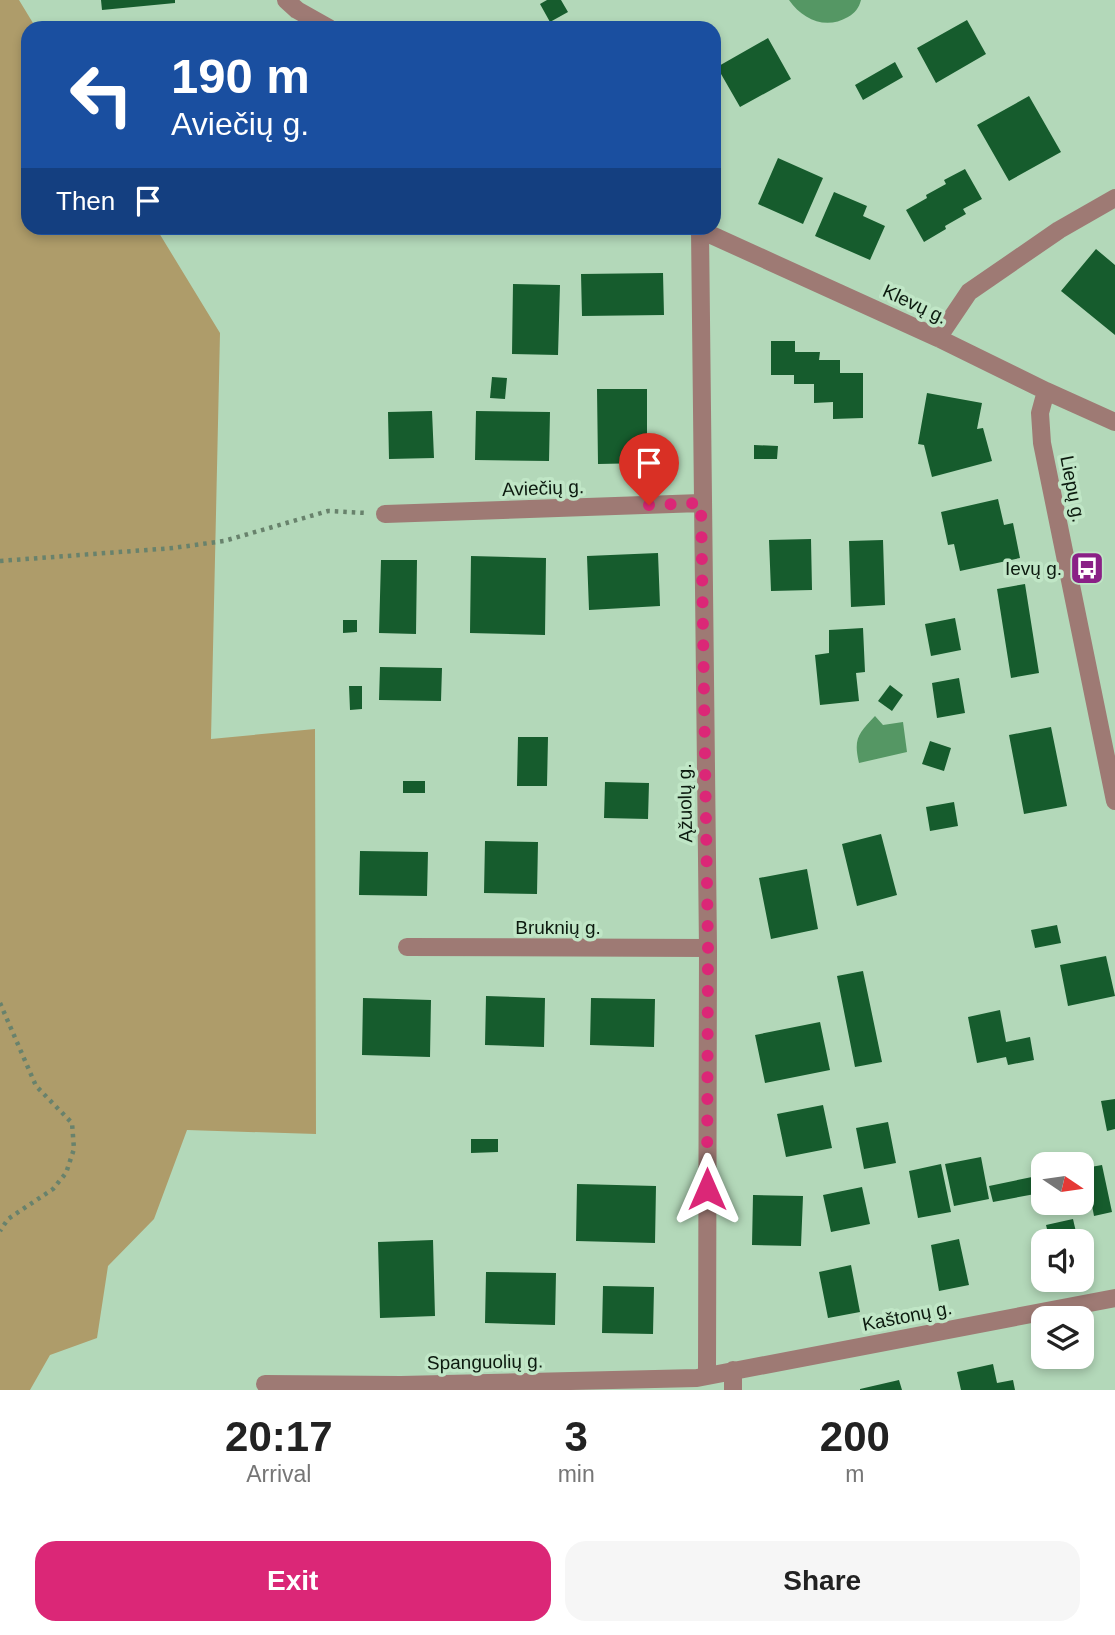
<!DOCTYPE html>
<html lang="en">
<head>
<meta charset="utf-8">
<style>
  body { margin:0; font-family:Arial,sans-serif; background:#f6f6f6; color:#222; height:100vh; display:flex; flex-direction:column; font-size:26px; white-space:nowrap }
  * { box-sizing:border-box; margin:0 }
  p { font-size:23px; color:#767676 }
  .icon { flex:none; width:38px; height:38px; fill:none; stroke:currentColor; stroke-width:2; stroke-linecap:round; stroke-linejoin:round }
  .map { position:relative; height:1390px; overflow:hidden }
  .details { display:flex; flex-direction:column; background:#fff; flex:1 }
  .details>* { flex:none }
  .hud { position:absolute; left:21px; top:21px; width:700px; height:214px; border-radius:21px; box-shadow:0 4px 10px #0003; background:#1a4fa0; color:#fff; overflow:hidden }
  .needle { width:46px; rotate:103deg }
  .fabs { position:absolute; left:1031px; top:1152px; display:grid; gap:14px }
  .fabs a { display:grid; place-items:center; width:63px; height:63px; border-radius:14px; background:#fff; box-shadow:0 4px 10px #0003; font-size:35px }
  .pin { position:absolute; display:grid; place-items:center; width:60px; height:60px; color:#fff; margin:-72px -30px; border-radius:50% 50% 50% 0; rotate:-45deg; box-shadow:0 0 7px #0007 }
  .pin .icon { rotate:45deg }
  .me { position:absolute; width:77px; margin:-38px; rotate:0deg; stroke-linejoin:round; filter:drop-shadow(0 0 5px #0008) }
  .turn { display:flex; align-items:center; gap:24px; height:147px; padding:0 35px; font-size:32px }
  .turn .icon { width:91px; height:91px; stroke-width:2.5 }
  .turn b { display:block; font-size:49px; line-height:60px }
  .then { display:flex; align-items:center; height:66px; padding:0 35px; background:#0003; gap:14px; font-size:26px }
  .eta { display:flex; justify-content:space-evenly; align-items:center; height:119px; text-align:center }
  .eta b { font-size:42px; font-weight:600; line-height:49px }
  .button { display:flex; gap:14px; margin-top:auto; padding:14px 35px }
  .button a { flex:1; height:80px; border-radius:21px; background:#db2777; color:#fff; font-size:28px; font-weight:600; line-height:80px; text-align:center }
  .button a+a { background:#f6f6f6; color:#222 }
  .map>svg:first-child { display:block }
  .green { fill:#ae9c6a }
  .water { fill:#559764 }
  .building { fill:#165c2d }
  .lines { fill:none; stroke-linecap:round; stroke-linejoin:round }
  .path { stroke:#68826c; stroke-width:4.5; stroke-dasharray:3.5 5; stroke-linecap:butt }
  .street { stroke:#9e7a74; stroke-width:18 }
  .route { stroke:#db2777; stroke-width:12; stroke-dasharray:0 21.6 }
  .labels { text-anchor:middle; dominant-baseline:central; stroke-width:7; stroke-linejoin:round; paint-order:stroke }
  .street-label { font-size:19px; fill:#0c1a0f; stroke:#c0e6c6 }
  .poi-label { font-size:19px; fill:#0c1a0f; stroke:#c0e6c6; text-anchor:end }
</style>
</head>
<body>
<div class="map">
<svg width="1115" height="1390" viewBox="0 0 1115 1390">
  <rect width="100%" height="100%" fill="#b3d8b9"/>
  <path class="green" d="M0,0h19l17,28h-8v200h128l64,105 -9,406 104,-10 1,405 -129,-4 -33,89 -46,47 -11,72 -47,17 -20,35h-30z"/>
  <path class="water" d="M789,0h72c-2,8 -6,13 -13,17 -22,13 -45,3 -59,-17z
    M875,716l8,9 20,-3 4,30 -48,11c-6,-25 0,-30 16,-47z"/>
  <path class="building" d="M101,0h74v3l-73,7z
    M547,0h14l7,12 -18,10 -10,-18z
    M967,20l19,34 -50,29 -19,-35z
    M768,38l23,41 -51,28 -23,-40z
    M895,62l8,15 -40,23 -8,-15z
    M1029,96l32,56 -52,29 -32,-56z
    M778,158l45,20 -20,46 -45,-20z
    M965,169l17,30 -19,10 3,5 -21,12 1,3 -22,13 -18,-32 21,-12 -1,-3 20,-11 -2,-4z
    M834,192l33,14 -4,10 22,10 -15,34 -55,-24z
    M1096,249l19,16v70l-54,-44z
    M663,273l1,42 -82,1 -1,-42z
    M513,284l47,1 -2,70 -46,-1z
    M771,341h24v11h25l-1,8h21v13h23v45l-30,1v-17l-19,1v-19h-20v-9h-23z
    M492,377l15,1 -2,21 -15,-1z
    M597,389h50v74l-49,1z
    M927,393l55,10 -5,26 6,-1 9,33 -60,16 -8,-32 -6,-1z
    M432,411l2,47 -45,1 -1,-47z
    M476,411l74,1 -1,49 -74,-1z
    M754,445l24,1 -1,13h-23z
    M998,499l6,26 9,-2 7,35 -60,13 -6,-27 -6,1 -7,-33z
    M811,539l1,51 -41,1 -2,-51z
    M883,540l2,65 -34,2 -2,-66z
    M658,553l2,53 -71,4 -2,-54z
    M471,556l75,2 -1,77 -75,-2z
    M381,560h36l-1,74 -37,-1z
    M1025,584l14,89 -28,5 -14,-89z
    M955,618l6,32 -30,6 -6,-32z
    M343,620h14v12l-14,1z
    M863,628l2,44 -9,1 3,28 -39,4 -5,-50 14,-2v-23z
    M380,667l62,1 -1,33 -62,-1z
    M959,678l6,35 -28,5 -5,-35z
    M890,685l13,10 -11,16 -14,-10z
    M349,686h13v23l-12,1z
    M1051,727l16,79 -43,8 -15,-79z
    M518,737h30l-1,49h-30z
    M930,741l21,7 -7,23 -22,-7z
    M403,781h22v12h-22z
    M605,782l44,1 -1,36 -44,-1z
    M954,802l4,24 -28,5 -4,-24z
    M881,834l16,61 -40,11 -15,-62z
    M485,841l53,1 -1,52 -53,-1z
    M360,851l68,1 -1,44 -68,-1z
    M807,869l11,60 -47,10 -12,-61z
    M1057,925l4,18 -26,5 -4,-18z
    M1106,956l9,40 -47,10 -8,-41z
    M863,971l19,91 -27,5 -18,-91z
    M486,996l59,2 -1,49 -59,-2z
    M363,998l68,2 -1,57 -68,-2z
    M591,998l64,1 -1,48 -64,-2z
    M1000,1010l6,32 24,-5 4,23 -26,5 -2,-8 -29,6 -9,-46z
    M820,1022l10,48 -65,13 -10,-48z
    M1115,1099v30l-8,2 -6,-30z
    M823,1105l9,43 -46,9 -9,-43z
    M888,1122l8,41 -32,6 -8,-41z
    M471,1139h27v13l-27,1z
    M981,1157l8,42 -35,7 -9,-42z
    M941,1164l10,48 -33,6 -9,-47z
    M1102,1165l10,47 -18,4 -9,-48z
    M1032,1177l3,17 -42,8 -4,-16z
    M577,1184l79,2 -1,57 -79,-2z
    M862,1187l8,37 -39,8 -8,-37z
    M753,1195l50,1 -2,50 -49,-1z
    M1073,1219l3,13 -27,5 -3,-12z
    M959,1239l10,46 -30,6 -8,-46z
    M433,1240l2,76 -55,2 -2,-76z
    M851,1265l9,47 -32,6 -9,-46z
    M486,1272l70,1 -1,52 -70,-2z
    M603,1286l51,1 -1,47 -51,-1z
    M993,1364l4,19 16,-3 2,10h-54l-4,-18z
    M899,1380l3,10h-42v-1z"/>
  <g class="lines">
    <path class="path" d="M0,561l173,-13 51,-7 104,-30 39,2
      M0,1003l36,83 36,37 2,26 -8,24 -13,16 -45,30 -8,12"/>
    <path class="street" d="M286,0l11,10 32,18
      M696,228l242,110 108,53 69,31
      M700,230l8,718 -1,428
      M938,338l31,-46 90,-62 56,-32
      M1046,391l-6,22 2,30 73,358
      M385,514l316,-11
      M407,947l301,1
      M265,1384l136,1 296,-7 418,-80
      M733,1390v-20"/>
  </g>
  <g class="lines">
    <path class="route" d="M649,505l52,-2 7,445 -1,241"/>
  </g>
  <defs>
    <g id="bus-square" transform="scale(1.75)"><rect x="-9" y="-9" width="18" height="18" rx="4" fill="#8a2086" stroke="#c0e6c6"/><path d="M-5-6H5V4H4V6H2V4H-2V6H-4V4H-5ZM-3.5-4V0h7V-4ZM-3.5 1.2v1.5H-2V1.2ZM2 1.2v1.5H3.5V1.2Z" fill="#fff"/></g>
  </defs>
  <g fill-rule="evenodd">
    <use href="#bus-square" x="1087" y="568"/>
  </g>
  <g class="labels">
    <g class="street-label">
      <text transform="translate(915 304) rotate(25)">Klevų g.</text>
      <text transform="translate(543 488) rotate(-2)">Aviečių g.</text>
      <text transform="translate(1073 489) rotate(79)">Liepų g.</text>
      <text transform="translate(685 803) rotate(-91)">Ąžuolų g.</text>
      <text x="558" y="927">Bruknių g.</text>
      <text transform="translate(907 1316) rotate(-11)">Kaštonų g.</text>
      <text transform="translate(485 1362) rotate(-1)">Spanguolių g.</text>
    </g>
    <g class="poi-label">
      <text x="1062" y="568">Ievų g.</text>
    </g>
  </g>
</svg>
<div class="fabs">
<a><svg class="needle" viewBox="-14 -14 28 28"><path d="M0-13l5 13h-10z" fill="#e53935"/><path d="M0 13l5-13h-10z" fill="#767676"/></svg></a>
<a><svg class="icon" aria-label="sound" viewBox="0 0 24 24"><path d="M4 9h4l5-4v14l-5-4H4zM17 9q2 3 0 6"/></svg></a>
<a><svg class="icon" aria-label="layers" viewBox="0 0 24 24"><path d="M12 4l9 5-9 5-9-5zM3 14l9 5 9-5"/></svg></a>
</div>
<div class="pin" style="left:649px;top:505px;background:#d93025"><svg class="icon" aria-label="arrive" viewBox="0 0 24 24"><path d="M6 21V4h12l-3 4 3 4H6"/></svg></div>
<svg class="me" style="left:707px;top:1189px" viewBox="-20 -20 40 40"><path d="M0-17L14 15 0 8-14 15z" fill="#db2777" stroke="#fff" stroke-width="4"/></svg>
<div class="hud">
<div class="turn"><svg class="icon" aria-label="left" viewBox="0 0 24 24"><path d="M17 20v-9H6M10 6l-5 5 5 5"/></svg><div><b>190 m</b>Aviečių g.</div></div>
<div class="then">Then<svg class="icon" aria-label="arrive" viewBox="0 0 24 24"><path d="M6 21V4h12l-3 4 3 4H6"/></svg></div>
</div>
</div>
<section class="details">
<div class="eta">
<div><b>20:17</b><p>Arrival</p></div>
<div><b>3</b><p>min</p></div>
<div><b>200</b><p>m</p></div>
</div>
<div class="button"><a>Exit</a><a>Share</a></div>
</section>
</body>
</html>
